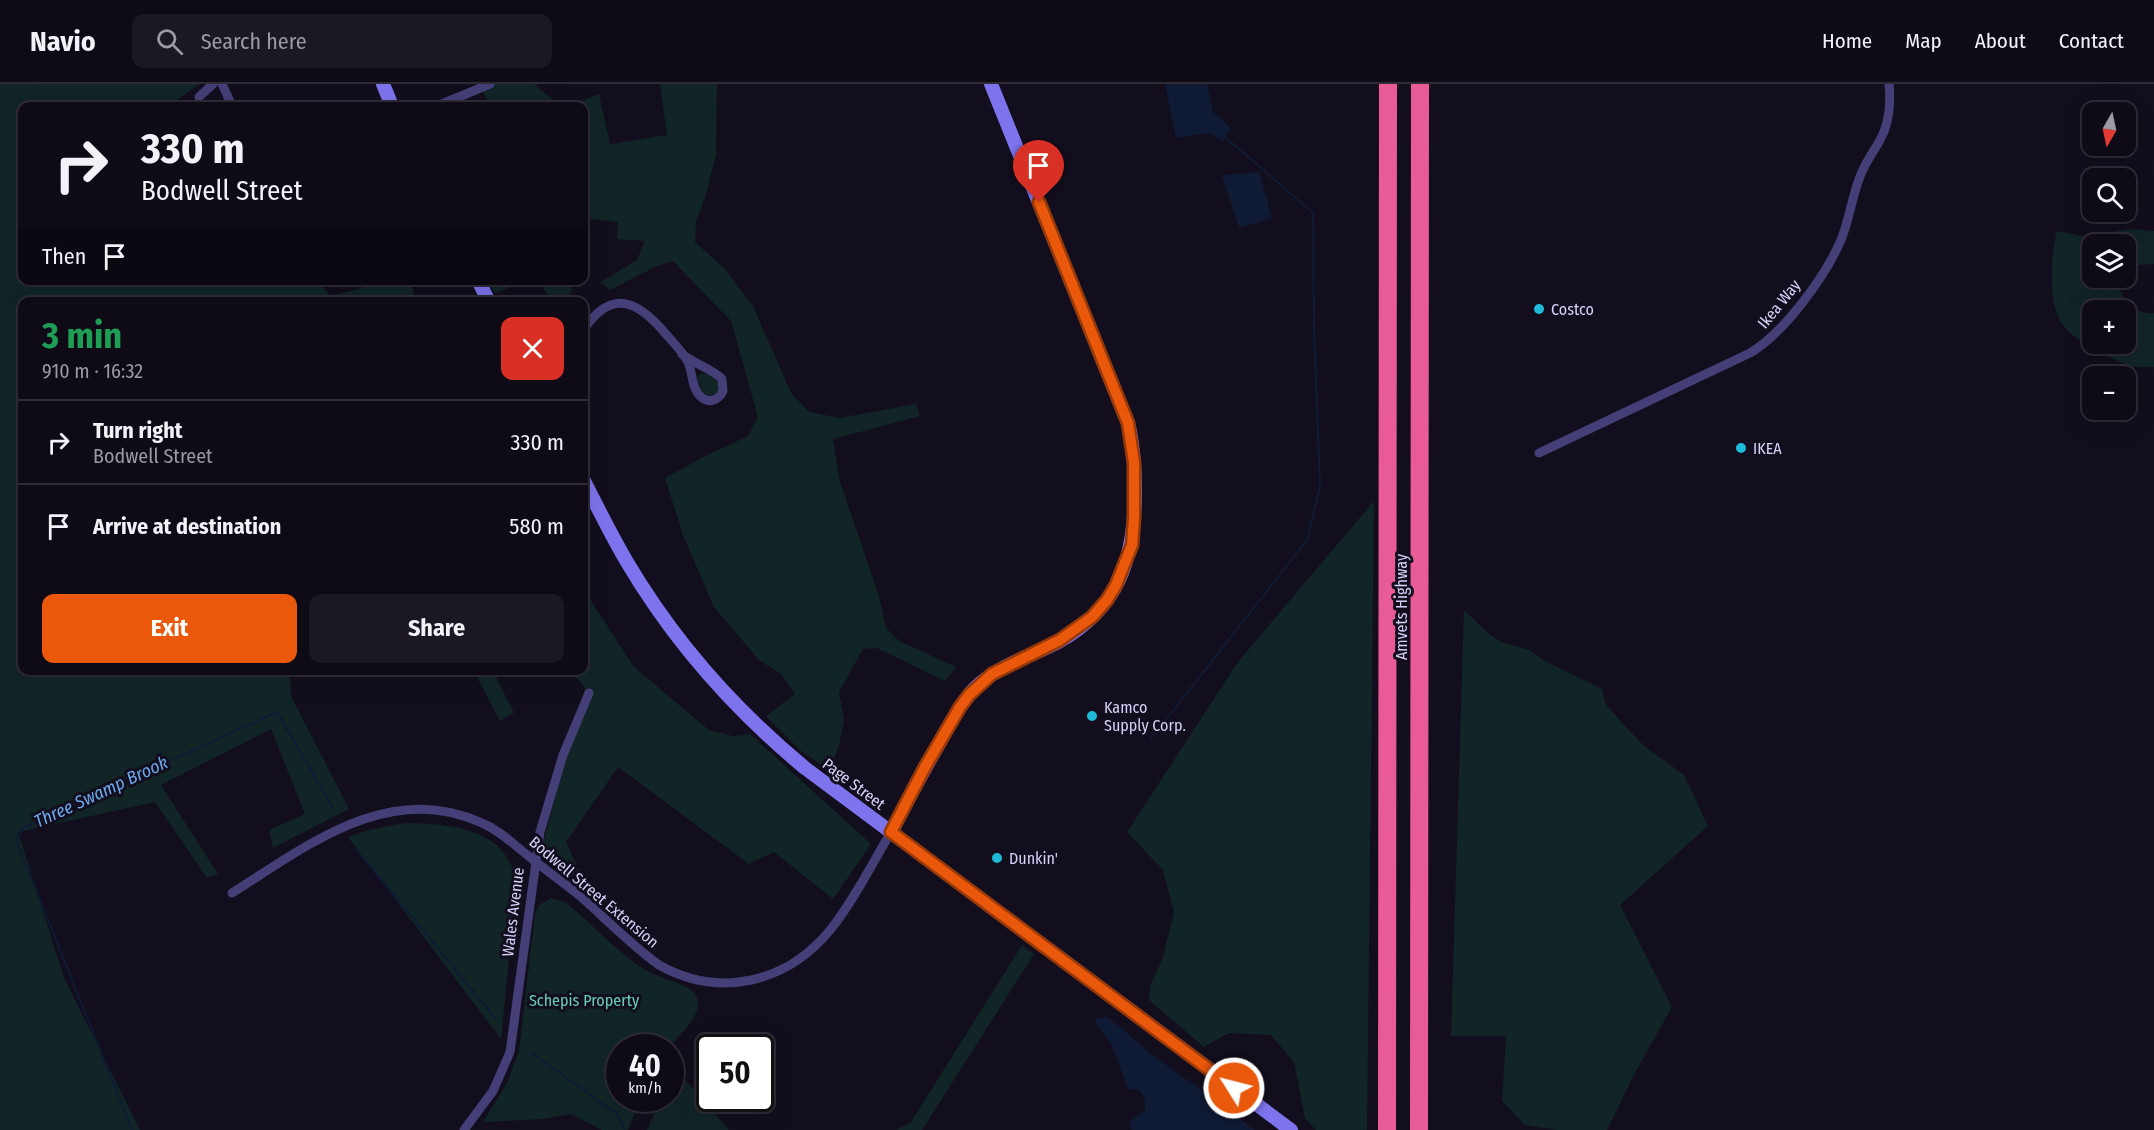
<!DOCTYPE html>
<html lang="en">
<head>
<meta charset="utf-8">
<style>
  body { margin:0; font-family:"Fira Sans Condensed",sans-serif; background:#1c1823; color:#f1f3f6; height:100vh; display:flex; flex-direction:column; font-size:22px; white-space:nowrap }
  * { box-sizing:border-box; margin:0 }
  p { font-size:20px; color:#9b9aa1 }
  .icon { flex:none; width:33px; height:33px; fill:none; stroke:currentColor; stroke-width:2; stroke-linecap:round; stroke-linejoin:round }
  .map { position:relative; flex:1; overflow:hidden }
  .sheet { position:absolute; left:18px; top:213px; width:570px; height:378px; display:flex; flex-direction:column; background:#0e0a16; border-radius:12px; box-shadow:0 6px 24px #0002,0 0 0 2px #2e2b35 }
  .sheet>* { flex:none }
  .guide { position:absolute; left:18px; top:18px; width:570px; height:183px; border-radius:12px; box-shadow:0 6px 24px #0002,0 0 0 2px #2e2b35; background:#0e0a16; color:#f1f3f6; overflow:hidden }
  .needle { width:39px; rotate:189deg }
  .buttons { position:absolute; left:2082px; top:18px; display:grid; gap:12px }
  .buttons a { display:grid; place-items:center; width:54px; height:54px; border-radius:12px; background:#0e0a16; box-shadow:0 6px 24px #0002,0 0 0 2px #2e2b35; font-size:30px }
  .speed { position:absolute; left:606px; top:950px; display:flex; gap:12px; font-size:30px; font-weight:700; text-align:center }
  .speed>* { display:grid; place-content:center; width:78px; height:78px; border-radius:50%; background:#0e0a16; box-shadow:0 6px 24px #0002,0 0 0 2px #2e2b35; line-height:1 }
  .speed small { font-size:15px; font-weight:400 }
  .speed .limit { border:3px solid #111; border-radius:9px; background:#fff; color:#111 }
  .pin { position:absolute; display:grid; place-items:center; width:51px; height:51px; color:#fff; margin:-62px -26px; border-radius:50% 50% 50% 0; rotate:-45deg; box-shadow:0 0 6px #0007 }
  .pin .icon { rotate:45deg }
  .me { position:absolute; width:66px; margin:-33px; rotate:306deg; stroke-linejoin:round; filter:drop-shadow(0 0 4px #0008) }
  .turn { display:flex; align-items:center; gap:21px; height:126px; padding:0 24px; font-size:27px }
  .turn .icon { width:78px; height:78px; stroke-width:2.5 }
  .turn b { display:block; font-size:42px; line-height:51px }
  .then { display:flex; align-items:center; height:57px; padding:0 24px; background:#0003; gap:12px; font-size:22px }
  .round { display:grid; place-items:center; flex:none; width:63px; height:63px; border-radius:12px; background:#1c1823 }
  .headline { display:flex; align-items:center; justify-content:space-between; height:102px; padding:0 24px }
  h1 { font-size:36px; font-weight:700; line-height:45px; color:#1e9e55 }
  .button { display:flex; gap:12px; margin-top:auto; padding:12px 24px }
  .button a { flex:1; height:69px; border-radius:12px; background:#ea580c; color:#fff; font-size:24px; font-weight:700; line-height:69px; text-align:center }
  .button a+a { background:#1c1823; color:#f1f3f6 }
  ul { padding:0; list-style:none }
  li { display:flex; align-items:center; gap:18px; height:84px; padding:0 24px; border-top:2px solid #2e2b35 }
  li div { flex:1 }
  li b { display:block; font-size:22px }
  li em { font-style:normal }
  header { display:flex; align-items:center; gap:36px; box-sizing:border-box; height:84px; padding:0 30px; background:#0e0a16; border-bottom:2px solid #2e2b35 }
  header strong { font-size:28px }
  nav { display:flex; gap:33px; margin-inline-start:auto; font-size:21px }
  .search { width:420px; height:54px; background:#1c1823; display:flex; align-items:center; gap:15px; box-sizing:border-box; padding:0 21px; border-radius:12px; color:#9b9aa1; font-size:22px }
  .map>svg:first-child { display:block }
  .green { fill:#122526; fill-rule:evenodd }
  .water { fill:#0f1b35 }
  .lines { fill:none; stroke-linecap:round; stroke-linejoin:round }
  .stream { stroke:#0f1b35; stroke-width:2 }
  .street { stroke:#443f76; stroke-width:9 }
  .secondary { stroke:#7d74ed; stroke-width:14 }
  .highway { stroke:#e95b97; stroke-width:18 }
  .route-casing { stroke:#983908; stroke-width:15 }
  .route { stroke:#ea580c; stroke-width:10 }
  .poi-dot { fill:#1dbbd8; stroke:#120e1d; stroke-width:2 }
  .labels { text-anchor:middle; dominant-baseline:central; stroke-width:6; stroke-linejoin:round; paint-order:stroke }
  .street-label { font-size:16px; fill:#d7d0f9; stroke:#120e1d }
  .poi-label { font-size:16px; fill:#d7d0f9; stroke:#120e1d; text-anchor:start }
  .park-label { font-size:16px; fill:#67cfba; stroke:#120e1d }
  .water-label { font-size:18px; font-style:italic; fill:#6ca9ec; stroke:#120e1d }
</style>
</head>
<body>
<header>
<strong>Navio</strong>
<div class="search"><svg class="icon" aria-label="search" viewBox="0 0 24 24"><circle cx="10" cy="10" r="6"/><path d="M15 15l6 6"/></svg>Search here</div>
<nav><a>Home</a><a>Map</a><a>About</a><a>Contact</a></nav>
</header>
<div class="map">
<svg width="2154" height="1046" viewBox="0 0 2154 1046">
  <rect width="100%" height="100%" fill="#120e1d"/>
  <path class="green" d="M0,0h200l-32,22h-146v174h161l18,6 31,-6 87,1 11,15 29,-7 15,-8h38l2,20 -392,1v368l268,1 1,25 58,113 -76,39 -4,-18 36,-16 -34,-85 -110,56 57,89 -11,4 -52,-76 -137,30 46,146 76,152h-140z
    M477,0h57l22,18 17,3 26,-11 11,50 57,-9 -7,-51h57l-1,70 -10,41 -10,26 -1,21 29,26 29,38 38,87 18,19 31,6 76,-14 4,12 -87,23 7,43 39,114 7,32 13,13 57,26 -11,14 -68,-33 -14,1 -24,43 5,28 -5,25 -9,25 -28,-18 -36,-36 29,-22 -14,-20 -22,-14 -45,-53 -31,-72 -18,-57 40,-22 43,-20 10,-19 -27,-96 -58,-60 -16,5 -47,24 -9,-8 36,-22 8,-19 -28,-2 1,-17 -27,-3 -7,2v-115h-92z
    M2133,145l21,2v33l-28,2v-22h-34v34h27c0,3 -1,7 0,10 4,13 21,28 35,25v54c-7,0 -16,1 -23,-1 -18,-6 -61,-27 -70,-44 -13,-20 -10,-68 -4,-91l24,5zM2092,226h34v34h-34z
    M488,197v-1l40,1 -33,12 -7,-9z
    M540,197h33l-2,13 -14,7h-7z
    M702,289l8,2 8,7c1,7 1,13 -8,14l-7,-3 -6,-15z
    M1374,417l-7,629h-51l-11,-12 -11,-56 -23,-27 -42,-2 -25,14 -55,-47 1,-14 12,-26 12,-48 -11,-42 -36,-38 111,-170z
    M584,506l50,77 75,63 24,6 17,-2 121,110 -38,55 -59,-47 -25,12 -131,-97 -52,75 12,26 11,9 -4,5 -17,-1 -25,-38 42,-155 -14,-17 13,-1z
    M1464,526l26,25 11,7 29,8 13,10 59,29 4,16 37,40 41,30 24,51 -88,79 52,102 -36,64 -29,59h-49l-33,-5 -23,-24 4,-65h-55z
    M474,587h19l21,42 -14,8z
    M406,739c47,1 107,6 110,65l-15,151 -153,-202 24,-8z
    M551,814l14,4c28,22 55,54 86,71 14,7 43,11 47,27 3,17 -19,34 -28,47h-50v51h21l-13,32h-26l-31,-16 -29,5 -59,3 24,-39 12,-32 16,-137 4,-9z
    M1022,861l12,9 -112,176h-26l15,-8z
    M676,985l53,61h-82l13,-32h10l1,-20z"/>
  <path class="water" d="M1165,0h42l6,28 18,16 -8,13 -15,-8 -32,5z
    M1259,88l13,46 -33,10 -17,-53z
    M1106,933c16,10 28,23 43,35 23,18 46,33 69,49 13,9 24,21 37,29h-124l-1,-9 15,-11v-11l-6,-9 -10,-1 -2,-3 -15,-41 -16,-21 -1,-5z"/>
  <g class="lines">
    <path class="stream" d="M1150,656l157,-200 13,-54 -6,-155 -1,-118 -90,-78
      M356,765l139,169
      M532,969l85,61 8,16
      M132,1046l-116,-290 7,-12 254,-116 56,96"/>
    <path class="street" d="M222,0l10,22
      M199,13l14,-13
      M437,22l53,-22
      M584,245c28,-40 53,-29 81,4 8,9 17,18 23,29 5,11 3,26 13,35 8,7 18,3 22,-6l-1,-12c-11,-11 -28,-15 -40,-25
      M1539,369l211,-100c34,-20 75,-76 91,-113 9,-22 11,-45 20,-66 5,-12 12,-22 18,-32 11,-18 12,-38 10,-58
      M232,809c75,-47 157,-113 250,-70 17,7 30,20 44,31 18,15 37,28 54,42 26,23 51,49 79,69 61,34 128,18 172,-36 23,-29 41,-65 60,-97
      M464,1046l29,-39 17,-39 30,-220 23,-77 26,-62"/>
    <path class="secondary" d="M383,0l9,22
      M478,196l11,22
      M584,397c14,27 27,54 43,81 46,78 108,148 178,206l486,362
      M891,748c16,-31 33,-62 50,-92 11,-19 20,-38 35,-53 23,-22 56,-31 84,-46 59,-34 74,-82 75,-146 0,-25 -1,-48 -7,-72l-137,-339"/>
    <path class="highway" d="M1387,1046l1,-1046
      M1419,1046l1,-1046"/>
  </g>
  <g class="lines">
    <g class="route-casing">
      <path id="route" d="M1039,118l89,221 6,40v55l-2,27 -16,40 -9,15 -15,17 -32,23 -68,34 -23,21 -9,12 -35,60 -34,65 343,256"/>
    </g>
    <use href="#route" class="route"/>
  </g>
  <g class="poi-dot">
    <circle cx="1539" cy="225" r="6"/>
    <circle cx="1741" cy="364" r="6"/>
    <circle cx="1092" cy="632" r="6"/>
    <circle cx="997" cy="774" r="6"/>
  </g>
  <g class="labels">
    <g class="street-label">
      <text transform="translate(1779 220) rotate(-51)">Ikea Way</text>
      <text transform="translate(1401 523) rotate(-90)">Amvets Highway</text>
      <text transform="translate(854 700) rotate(37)">Page Street</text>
      <text transform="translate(594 808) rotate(40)">Bodwell Street Extension</text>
      <text transform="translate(513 828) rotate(-83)">Wales Avenue</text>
    </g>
    <g class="poi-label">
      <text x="1551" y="225">Costco</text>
      <text x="1753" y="364">IKEA</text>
      <text x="1104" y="623">Kamco<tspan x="1104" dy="18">Supply Corp.</tspan></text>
      <text x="1009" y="774">Dunkin'</text>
    </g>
    <g class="park-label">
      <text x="584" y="916">Schepis Property</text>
    </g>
    <g class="water-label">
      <text transform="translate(101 708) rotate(-25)">Three Swamp Brook</text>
    </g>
  </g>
</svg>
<div class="buttons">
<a><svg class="needle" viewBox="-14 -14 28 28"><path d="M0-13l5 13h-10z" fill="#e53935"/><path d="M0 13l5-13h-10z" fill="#9b9aa1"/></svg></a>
<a><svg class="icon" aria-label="search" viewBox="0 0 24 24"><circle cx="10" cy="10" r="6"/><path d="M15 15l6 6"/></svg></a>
<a><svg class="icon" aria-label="layers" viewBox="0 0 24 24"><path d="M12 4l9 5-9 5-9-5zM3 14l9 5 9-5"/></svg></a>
<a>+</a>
<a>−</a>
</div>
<div class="speed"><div>40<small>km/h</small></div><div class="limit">50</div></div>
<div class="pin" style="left:1039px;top:118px;background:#d93025"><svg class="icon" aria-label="arrive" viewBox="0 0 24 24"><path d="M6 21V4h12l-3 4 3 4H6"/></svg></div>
<svg class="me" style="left:1234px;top:1004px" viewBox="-20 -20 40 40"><circle r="17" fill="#ea580c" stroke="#fff" stroke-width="3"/><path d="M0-11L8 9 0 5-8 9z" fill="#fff"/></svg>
<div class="guide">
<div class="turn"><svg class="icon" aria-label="right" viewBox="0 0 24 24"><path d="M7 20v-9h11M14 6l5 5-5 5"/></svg><div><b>330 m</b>Bodwell Street</div></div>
<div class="then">Then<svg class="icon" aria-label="arrive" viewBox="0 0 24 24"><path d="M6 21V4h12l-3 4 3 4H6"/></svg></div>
</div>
<section class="sheet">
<div class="headline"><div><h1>3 min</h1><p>910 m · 16:32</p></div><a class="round" style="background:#d93025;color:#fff"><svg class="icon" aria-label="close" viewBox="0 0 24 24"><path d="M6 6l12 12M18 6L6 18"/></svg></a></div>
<ul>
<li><svg class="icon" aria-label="right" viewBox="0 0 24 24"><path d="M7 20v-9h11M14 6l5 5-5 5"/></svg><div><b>Turn right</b><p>Bodwell Street</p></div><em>330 m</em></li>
<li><svg class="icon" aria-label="arrive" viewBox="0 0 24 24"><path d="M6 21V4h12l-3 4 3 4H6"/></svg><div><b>Arrive at destination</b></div><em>580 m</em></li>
</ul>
<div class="button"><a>Exit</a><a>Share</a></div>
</section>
</div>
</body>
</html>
